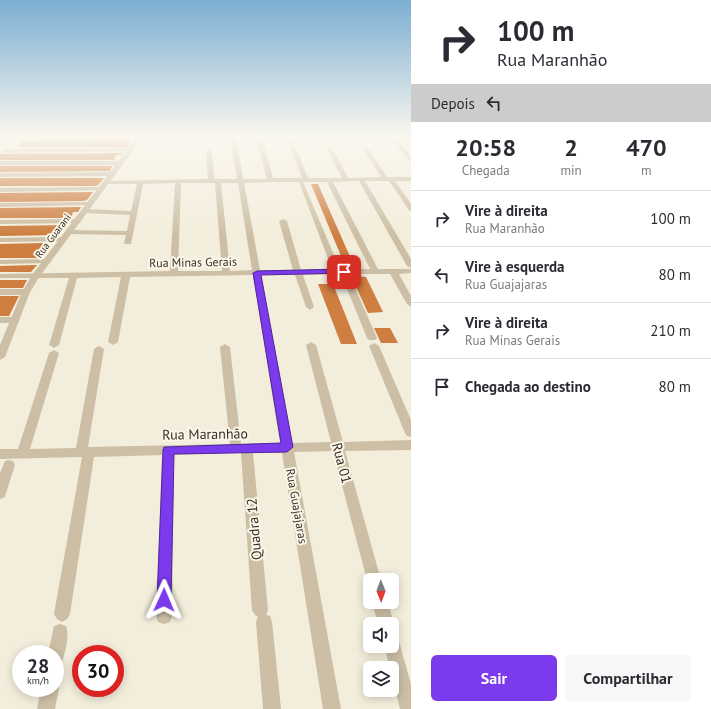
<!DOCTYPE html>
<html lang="pt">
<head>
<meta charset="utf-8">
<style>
  body { margin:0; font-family:"PT Sans",sans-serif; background:#f7f7f7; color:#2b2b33; height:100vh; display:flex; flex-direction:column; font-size:15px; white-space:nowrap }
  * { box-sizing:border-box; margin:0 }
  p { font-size:13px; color:#7c7c81 }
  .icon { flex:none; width:22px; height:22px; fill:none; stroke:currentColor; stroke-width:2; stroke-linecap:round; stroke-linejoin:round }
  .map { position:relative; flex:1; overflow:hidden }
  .panel { display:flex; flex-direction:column; background:#fff; width:300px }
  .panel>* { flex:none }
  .banner { background:#fff; color:#2b2b33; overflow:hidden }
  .needle { width:26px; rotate:179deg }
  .controls { position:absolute; left:363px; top:573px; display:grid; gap:8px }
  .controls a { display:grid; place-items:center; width:36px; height:36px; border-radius:6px; background:#fff; box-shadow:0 2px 10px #0003; font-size:20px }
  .speed { position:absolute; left:12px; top:645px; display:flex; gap:8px; font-size:20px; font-weight:700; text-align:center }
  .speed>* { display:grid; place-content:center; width:52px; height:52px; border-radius:50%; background:#fff; box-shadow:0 2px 10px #0003; line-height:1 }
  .speed small { font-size:10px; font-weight:400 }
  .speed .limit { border:6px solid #d22; background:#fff; color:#111 }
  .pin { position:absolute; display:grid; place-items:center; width:34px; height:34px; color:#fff; margin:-17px; border-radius:8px; box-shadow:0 2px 6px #0006 }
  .me { position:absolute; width:44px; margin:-22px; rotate:1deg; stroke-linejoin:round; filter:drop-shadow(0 0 3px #0008) }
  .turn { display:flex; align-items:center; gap:14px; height:84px; padding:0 20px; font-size:18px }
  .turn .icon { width:52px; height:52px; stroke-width:2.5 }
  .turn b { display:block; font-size:28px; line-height:34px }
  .then { display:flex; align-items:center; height:38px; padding:0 20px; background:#0003; gap:8px; font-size:15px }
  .eta { display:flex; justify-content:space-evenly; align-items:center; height:68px; text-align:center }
  .eta b { font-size:24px; font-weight:700; line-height:28px }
  .cta { display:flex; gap:8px; margin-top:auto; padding:8px 20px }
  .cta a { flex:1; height:46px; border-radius:6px; background:#7c3aed; color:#fff; font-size:16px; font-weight:700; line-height:46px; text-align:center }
  .cta a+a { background:#f7f7f7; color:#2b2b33 }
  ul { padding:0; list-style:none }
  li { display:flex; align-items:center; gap:12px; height:56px; padding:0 20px; border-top:1px solid #e1e1e2 }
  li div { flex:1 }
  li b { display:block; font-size:15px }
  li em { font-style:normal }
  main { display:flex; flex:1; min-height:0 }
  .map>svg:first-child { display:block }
  .building { fill:#cd7e40 }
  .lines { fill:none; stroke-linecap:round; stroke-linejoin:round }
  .minor { fill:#ccbfa6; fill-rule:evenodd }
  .tertiary { fill:#ccbfa6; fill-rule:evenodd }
  .route { fill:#7c3aed; stroke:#51269a }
  .labels { text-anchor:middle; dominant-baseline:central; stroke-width:4; stroke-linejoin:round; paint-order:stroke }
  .far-street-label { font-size:10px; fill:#383028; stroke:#fbf6e8 }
  .street-label { font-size:12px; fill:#383028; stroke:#fbf6e8 }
  .near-street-label { font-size:14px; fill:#383028; stroke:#fbf6e8 }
</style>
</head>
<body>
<main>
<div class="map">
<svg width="411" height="709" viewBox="0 0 411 709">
  <rect width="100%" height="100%" fill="#f3eddb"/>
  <path class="building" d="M115,139h16l-3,8h-110l4,-6 90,-1z
    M123,153l-2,2h-5l-2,5h-114v-6z
    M0,166h112l-2,5 -110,1z
    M0,178h104l-6,7 -3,1h-95z
    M311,184h7l37,84h-9z
    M93,192l-6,8 -4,1 -83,1v-9z
    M81,207l-3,5h-5l-2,6h-71v-10z
    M0,225v1l68,-1 -3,4h-8l-2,6 -55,1z
    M0,243v1l45,-1 -5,15h-40z
    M0,265v1l37,-1 -6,7h-31z
    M351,276l15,1 17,35 -15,1z
    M0,280h27l-4,8h-23z
    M318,284h15l24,60h-16z
    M0,296h19l-10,20h-9z
    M374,328h16l8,15h-17z"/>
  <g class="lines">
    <path class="minor" d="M22,137h93l-3,2 -88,1 -3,-2z
      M230,137h6l7,42h24l-11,-42h6l11,41h29l-11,-28 3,-2 3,2 11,28h34l-15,-29 3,-2 3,2 15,29 33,-1 -18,-28 3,-2 2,1 19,29h24v4h-16l16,23v7l-2,-1 -20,-29h-24l46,78v9l-4,-2 -48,-85 -26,1 45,87h33v4l-12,1 12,22v11l-4,-3 -17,-30h-41l28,64 -2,2h-6l-2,-2 -26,-64 -38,1 11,32 -4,3 -4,-3 -11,-32h-34l31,168 39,-1 -25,-97 5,-3 5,3 27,97 68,-2v10l-66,1 36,129h-11v6l-3,-6 -34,-129 -39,1 47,257h-18l-41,-256h-29l15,157 -2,5 4,1 2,6 9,87h-18l-7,-87 2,-5 -3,-2 -3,-5 -11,-157 -67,2 -2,161 -2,6 -6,2 -6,-2 -2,-6 6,-161 -68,2 -24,157 -3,5 -5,3 -5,-3 -3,-5 28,-157 -82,2v-10h18l31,-96 5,-3 5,3 -29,96 46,-1 18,-99 5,-3 5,3 -16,98 142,-3 -10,-97 5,-3 5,3 11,97 39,-1 -27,-168 -123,2 -12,65 -5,3 -5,-3 13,-65 -44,1 -18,67 -5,3 -5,-3 20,-67h-69v-4l170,-3 5,-88 -32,1 -12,60h-6l-1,-2 2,-7 -57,-1 -4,-2 4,-2 58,1 3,-16 -46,-2 -3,-2 3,-2 47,2 6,-27h-32l-2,-1v-2l105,-2 -2,-28 3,-2 3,2 2,28h23zM273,182h26l33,87 -31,1 -14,-49 -4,-2 -4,2 14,49h-33l-16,-87zM303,182h24l43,87h-30zM181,183h34l7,88h-44zM221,183h17l14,87 -22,1z
      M286,137h6l3,10h-4z
      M389,137h6c6,8 16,14 16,25z
      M130,148l3,2 -1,1 -128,2 -3,-2 3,-2z
      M0,161h120l3,2 -3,2h-120z
      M0,173l111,-1 3,2 -3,2 -111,1z
      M101,187l3,2 -1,1 -103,2v-4z
      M89,202l3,2 -1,1 -91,2v-4z
      M77,219l4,2 -1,2 -80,1v-4z
      M62,237l4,2 -1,2 -65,1v-4z
      M46,259h3v4l-49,1v-4z
      M0,289h26l4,3 -4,3h-26z
      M0,317h15l5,3 -5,3h-15z
      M374,343l5,3 32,74v17l-4,-1 -2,-3 -36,-87z
      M9,460l4,1 2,4 -9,28 -1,4 -5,2v-26l5,-12z
      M372,602h16l6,22 -2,5v-5h-14z
      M60,624l6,2c4,11 -1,28 -5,38l-6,2v-12h-7l6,-28z
      M392,637l6,2 2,6 11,39v25h-11l-8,-32v-9h-2l-6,-22h8z
      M55,682l4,6 -4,21h-18l4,-21h14z"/>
    <path class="tertiary" d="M137,137h6l-103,139 -10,16 -25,65 -5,3v-15l22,-53 10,-17z"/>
  </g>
  <linearGradient id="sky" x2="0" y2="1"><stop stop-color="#7baed2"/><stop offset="0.58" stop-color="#faf7ef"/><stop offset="1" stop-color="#faf7ef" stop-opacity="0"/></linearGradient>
  <rect width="411" height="236" fill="url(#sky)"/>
  <path class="route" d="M344,269l3,1v3l-86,2 32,172 -6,5 -113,2 -3,146 -2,5 -5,2 -5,-2 -2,-5 6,-150 1,-3 117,-4 -28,-170 4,-2z"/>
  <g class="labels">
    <g class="far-street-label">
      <text transform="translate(53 236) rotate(-53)">Rua Guarani</text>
    </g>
    <g class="street-label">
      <text transform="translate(193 262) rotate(-1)">Rua Minas Gerais</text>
      <text transform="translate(297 506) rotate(80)">Rua Guajajaras</text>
    </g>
    <g class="near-street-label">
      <text transform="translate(205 434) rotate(-1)">Rua Maranhão</text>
      <text transform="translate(342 463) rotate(75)">Rua 01</text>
      <text transform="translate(254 529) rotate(-95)">Quadra 12</text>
    </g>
  </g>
</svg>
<div class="controls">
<a><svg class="needle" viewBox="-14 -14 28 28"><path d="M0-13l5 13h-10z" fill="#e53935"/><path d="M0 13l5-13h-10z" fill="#7c7c81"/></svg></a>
<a><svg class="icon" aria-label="sound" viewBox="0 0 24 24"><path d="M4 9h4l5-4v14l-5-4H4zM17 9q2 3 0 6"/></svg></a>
<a><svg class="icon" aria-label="layers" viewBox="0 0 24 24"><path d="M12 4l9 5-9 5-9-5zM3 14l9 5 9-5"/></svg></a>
</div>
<div class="speed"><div>28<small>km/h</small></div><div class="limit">30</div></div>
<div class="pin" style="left:344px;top:272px;background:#d93025"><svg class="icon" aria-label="arrive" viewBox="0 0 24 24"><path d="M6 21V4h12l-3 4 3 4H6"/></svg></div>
<svg class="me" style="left:164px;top:600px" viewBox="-20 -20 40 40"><path d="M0-17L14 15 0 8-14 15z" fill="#7c3aed" stroke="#fff" stroke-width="4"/></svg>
</div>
<section class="panel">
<div class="banner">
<div class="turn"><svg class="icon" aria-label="right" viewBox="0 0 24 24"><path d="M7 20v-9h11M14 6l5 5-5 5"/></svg><div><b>100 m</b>Rua Maranhão</div></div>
<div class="then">Depois<svg class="icon" aria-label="left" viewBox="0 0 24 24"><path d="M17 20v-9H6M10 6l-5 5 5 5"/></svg></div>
</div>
<div class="eta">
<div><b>20:58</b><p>Chegada</p></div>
<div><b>2</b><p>min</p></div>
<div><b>470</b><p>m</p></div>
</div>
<ul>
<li><svg class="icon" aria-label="right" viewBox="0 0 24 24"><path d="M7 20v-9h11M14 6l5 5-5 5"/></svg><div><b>Vire à direita</b><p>Rua Maranhão</p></div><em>100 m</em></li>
<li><svg class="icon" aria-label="left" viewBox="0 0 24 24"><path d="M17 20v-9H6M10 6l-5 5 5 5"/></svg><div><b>Vire à esquerda</b><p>Rua Guajajaras</p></div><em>80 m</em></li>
<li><svg class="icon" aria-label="right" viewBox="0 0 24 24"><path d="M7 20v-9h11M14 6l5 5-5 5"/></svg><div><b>Vire à direita</b><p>Rua Minas Gerais</p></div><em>210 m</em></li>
<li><svg class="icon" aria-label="arrive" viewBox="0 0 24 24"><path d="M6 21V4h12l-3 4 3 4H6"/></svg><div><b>Chegada ao destino</b></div><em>80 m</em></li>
</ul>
<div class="cta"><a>Sair</a><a>Compartilhar</a></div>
</section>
</main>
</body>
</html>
